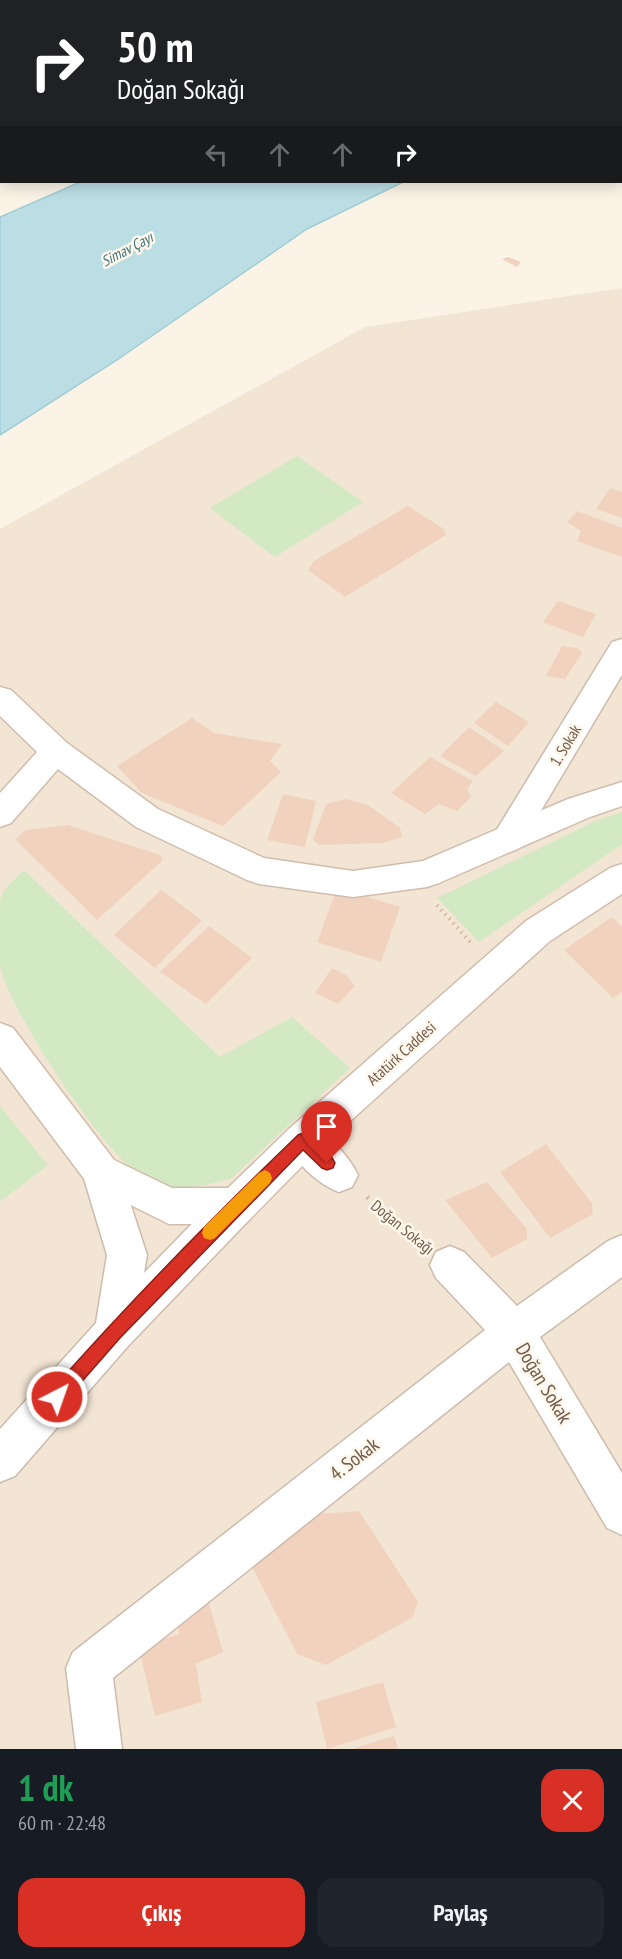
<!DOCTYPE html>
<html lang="tr">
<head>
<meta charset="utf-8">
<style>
  body { margin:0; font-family:"PT Sans Narrow",sans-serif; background:#20242c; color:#f1f3f6; height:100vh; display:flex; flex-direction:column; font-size:22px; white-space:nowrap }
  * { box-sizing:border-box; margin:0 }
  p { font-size:20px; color:#9ea1a6 }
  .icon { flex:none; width:33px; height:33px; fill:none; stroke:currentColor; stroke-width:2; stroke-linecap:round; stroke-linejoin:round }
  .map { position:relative; height:1749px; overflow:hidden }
  .details { display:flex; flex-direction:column; background:#171b24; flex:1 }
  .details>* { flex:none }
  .banner { position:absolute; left:0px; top:0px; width:622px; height:183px; box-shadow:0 3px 15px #0003; background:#202124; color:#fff; overflow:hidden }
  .pin { position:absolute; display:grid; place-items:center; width:51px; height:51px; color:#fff; margin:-62px -26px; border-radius:50% 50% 50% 0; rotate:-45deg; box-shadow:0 0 6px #0007 }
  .pin .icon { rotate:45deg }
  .me { position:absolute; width:66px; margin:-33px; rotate:41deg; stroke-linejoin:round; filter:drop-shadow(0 0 4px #0008) }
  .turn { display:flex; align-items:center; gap:21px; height:126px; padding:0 18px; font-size:27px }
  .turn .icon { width:78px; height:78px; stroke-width:2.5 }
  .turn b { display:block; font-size:42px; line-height:51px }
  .lanes { display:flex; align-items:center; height:57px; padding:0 18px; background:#0003; justify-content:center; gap:30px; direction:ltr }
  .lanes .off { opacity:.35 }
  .round { display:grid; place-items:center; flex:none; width:63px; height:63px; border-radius:18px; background:#20242c }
  .summary { display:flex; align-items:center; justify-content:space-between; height:102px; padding:0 18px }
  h1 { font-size:36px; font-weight:800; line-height:45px; color:#1e9e55 }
  .button { display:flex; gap:12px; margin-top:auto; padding:12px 18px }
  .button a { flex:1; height:69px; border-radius:18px; background:#d93025; color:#fff; font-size:24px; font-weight:800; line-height:69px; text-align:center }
  .button a+a { background:#20242c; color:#f1f3f6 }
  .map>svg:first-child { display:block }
  .residential { fill:#f3e5d4 }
  .green { fill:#d2e9c4 }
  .water { fill:#badee4; stroke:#a1cdd6; stroke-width:1.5 }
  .building { fill:#f0d2be }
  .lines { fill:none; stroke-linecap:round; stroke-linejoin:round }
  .service-casing { stroke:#cdbbac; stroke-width:3 }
  .minor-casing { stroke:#cdbbac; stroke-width:3 }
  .tertiary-casing { stroke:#cdbbac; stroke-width:3 }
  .secondary-casing { stroke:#d1bdac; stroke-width:3 }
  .path-far1 { stroke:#d5b6a1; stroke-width:4; stroke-dasharray:1.5 4.5; stroke-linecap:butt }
  .path { stroke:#d5b6a1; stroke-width:4.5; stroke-dasharray:2 6; stroke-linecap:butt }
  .service { fill:#fff; fill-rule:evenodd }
  .minor { fill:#fff; fill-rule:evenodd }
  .tertiary { fill:#fff; fill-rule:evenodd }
  .secondary { fill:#fff; fill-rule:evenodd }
  .route { fill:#d93025; stroke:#8d1f18; stroke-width:1.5 }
  .slow { fill:#f59e0b }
  .labels { text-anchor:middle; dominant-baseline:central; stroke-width:5; stroke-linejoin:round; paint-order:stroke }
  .far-water-label { font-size:15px; font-style:italic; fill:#43747f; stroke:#fef7eb }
  .street-label { font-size:16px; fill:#735a4b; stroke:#fef7eb }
  .near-street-label { font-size:20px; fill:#735a4b; stroke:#fef7eb }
</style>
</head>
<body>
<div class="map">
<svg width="622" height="1749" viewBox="0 0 622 1749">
  <rect width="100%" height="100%" fill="#fbf3e5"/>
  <path class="residential" d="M622,288v1461h-622v-1220l365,-202z"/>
  <path class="green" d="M297,456l66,46 -88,55 -65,-49z
    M622,812v32l-143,98 -42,-44 156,-76z
    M24,870l196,187 72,-40 58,51 -118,110c-22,7 -48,13 -71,6 -8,-2 -18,-8 -25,-12 -36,-25 -130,-166 -136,-208 0,-21 0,-44 0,-64l4,-10z
    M0,1106l48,59 -48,37z"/>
  <path class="water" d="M80,182h323l-96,47 -190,131 -117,75v-218z"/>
  <path class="building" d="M508,257l13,5 -4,5 -15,-8z
    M610,488l12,4v26l-26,-9z
    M408,506l36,23 2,6 -101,62 -37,-27 6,-9z
    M577,511l45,17v29l-45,-16 4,-10 -14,-9z
    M558,601l38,13 -13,23 -40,-15z
    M562,646l15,2 5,5 -17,26 -19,-3z
    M496,702l33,20 -21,24 -34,-23z
    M192,718l22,15 68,11 -12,17 11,11 -58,54 -81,-33 -25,-27z
    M469,727l35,24 -28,25 -36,-20z
    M430,757l43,24 -6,8 4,8 -14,14 -18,-7 -14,10 -34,-21z
    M283,794l33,7 -11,46 -38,-7z
    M346,799l22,6 32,23 2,9 -19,6 -64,2 -6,-5 13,-36z
    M68,825l92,30 3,5 -66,60 -82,-81 11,-9z
    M337,888l63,19 -19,55 -64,-20z
    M161,890l41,30 -47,48 -41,-33z
    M612,917l10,10v65l-9,6 -49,-48z
    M209,926l43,32 -46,46 -46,-32z
    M332,968l15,8 8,10 -17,18 -23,-11z
    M546,1144l46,59 1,11 -43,24 -50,-66z
    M487,1182l40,47v10l-35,19 -47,-58z
    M359,1511l59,91 -6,16 -86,47 -29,-11 -48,-93 69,-47z
    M208,1600l15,52 -27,12 6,38 -47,14 -16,-68 40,-14 -2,-24z
    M383,1682l13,45 -69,22 -11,-47z
    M394,1736l4,13h-43v-1z"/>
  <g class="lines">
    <g class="service-casing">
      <path id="service" d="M302,0h18l-19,2z"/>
    </g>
    <g class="minor-casing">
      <path id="minor" d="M0,10l2,1v12l-2,-1z
        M622,639v36l-104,174 -11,4 -11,-4 -5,-9 5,-9 116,-189z
        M303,1123c22,8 45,31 55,52l-6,12 -13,5c-22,-8 -45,-31 -55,-52l6,-12z
        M622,1235v42l-82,60 82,136v62l-15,-7 -98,-166 -396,316 9,71h-46l-10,-81 7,-16 412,-322 -49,-52 -6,-13 6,-13 14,-6 14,6 53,54 91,-65z"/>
    </g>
    <g class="tertiary-casing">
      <path id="tertiary" d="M210,0h23l-24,2z
        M0,71h2l-2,13z
        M101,1155l13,5 6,12 27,83 -3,18 78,-80 14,-5 14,5 5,13 -5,13 -122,127 -113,130 -15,6v-53l96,-106 11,-68 -25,-83 6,-12z"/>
    </g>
    <g class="secondary-casing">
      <path id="secondary" d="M0,687l11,3 56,53 91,66 106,49 89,13 70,-10 145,-62 54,-17v24l-32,11 -151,66 -12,4 -74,10 -94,-13 -12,-4 -111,-53 -78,-58 -47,54 -11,4v-34l37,-41 -37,-36z
        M622,864v30l-72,47 -234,211 -66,67 -14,5h-67l-81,-40 -88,-117v-44l13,5 101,132 58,28h56l62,-60 236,-207 84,-53z"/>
    </g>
    <path class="path-far1" d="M437,905l35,39"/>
    <path class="path" d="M367,1197l55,45"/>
    <use href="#service" class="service"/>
    <use href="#minor" class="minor"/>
    <use href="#tertiary" class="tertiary"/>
    <use href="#secondary" class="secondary"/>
  </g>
  <path class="route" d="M303,1133c11,4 27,19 32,30l-2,5 -6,2 -5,-2 -19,-18 -183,188 -57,65 -6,2 -6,-2 -3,-6 3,-6c78,-89 161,-173 247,-256z"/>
  <path class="slow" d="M265,1170l5,3 2,5 -2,5 -55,55 -5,2 -6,-2 -2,-5 2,-6 55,-54z"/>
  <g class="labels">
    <g class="far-water-label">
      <text transform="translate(127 249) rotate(-28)">Simav Çayı</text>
    </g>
    <g class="street-label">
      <text transform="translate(565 745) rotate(-59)">1. Sokak</text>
      <text transform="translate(401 1053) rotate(-42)">Atatürk Caddesi</text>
      <text transform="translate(403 1227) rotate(39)">Doğan Sokağı</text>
    </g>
    <g class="near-street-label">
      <text transform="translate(544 1383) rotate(59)">Doğan Sokak</text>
      <text transform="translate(354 1459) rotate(-38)">4. Sokak</text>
    </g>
  </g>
</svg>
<div class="pin" style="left:327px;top:1163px;background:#d93025"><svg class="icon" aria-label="arrive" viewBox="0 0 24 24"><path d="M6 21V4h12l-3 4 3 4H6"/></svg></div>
<svg class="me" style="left:57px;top:1397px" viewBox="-20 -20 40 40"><circle r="17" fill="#d93025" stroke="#fff" stroke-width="3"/><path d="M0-11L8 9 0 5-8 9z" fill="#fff"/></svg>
<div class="banner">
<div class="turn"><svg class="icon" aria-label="right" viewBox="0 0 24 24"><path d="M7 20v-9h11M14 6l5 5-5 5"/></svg><div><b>50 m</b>Doğan Sokağı</div></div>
<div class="lanes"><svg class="icon off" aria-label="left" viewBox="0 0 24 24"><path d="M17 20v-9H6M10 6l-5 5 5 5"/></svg><svg class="icon off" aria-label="ahead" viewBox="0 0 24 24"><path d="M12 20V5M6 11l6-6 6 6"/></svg><svg class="icon off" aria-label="ahead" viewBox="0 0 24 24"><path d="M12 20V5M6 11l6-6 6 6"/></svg><svg class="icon" aria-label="right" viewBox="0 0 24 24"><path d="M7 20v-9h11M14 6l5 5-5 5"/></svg></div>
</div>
</div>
<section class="details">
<div class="summary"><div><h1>1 dk</h1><p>60 m · 22:48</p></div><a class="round" style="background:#d93025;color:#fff"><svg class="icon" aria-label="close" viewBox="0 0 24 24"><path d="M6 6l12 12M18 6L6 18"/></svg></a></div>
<div class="button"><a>Çıkış</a><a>Paylaş</a></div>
</section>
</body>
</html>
